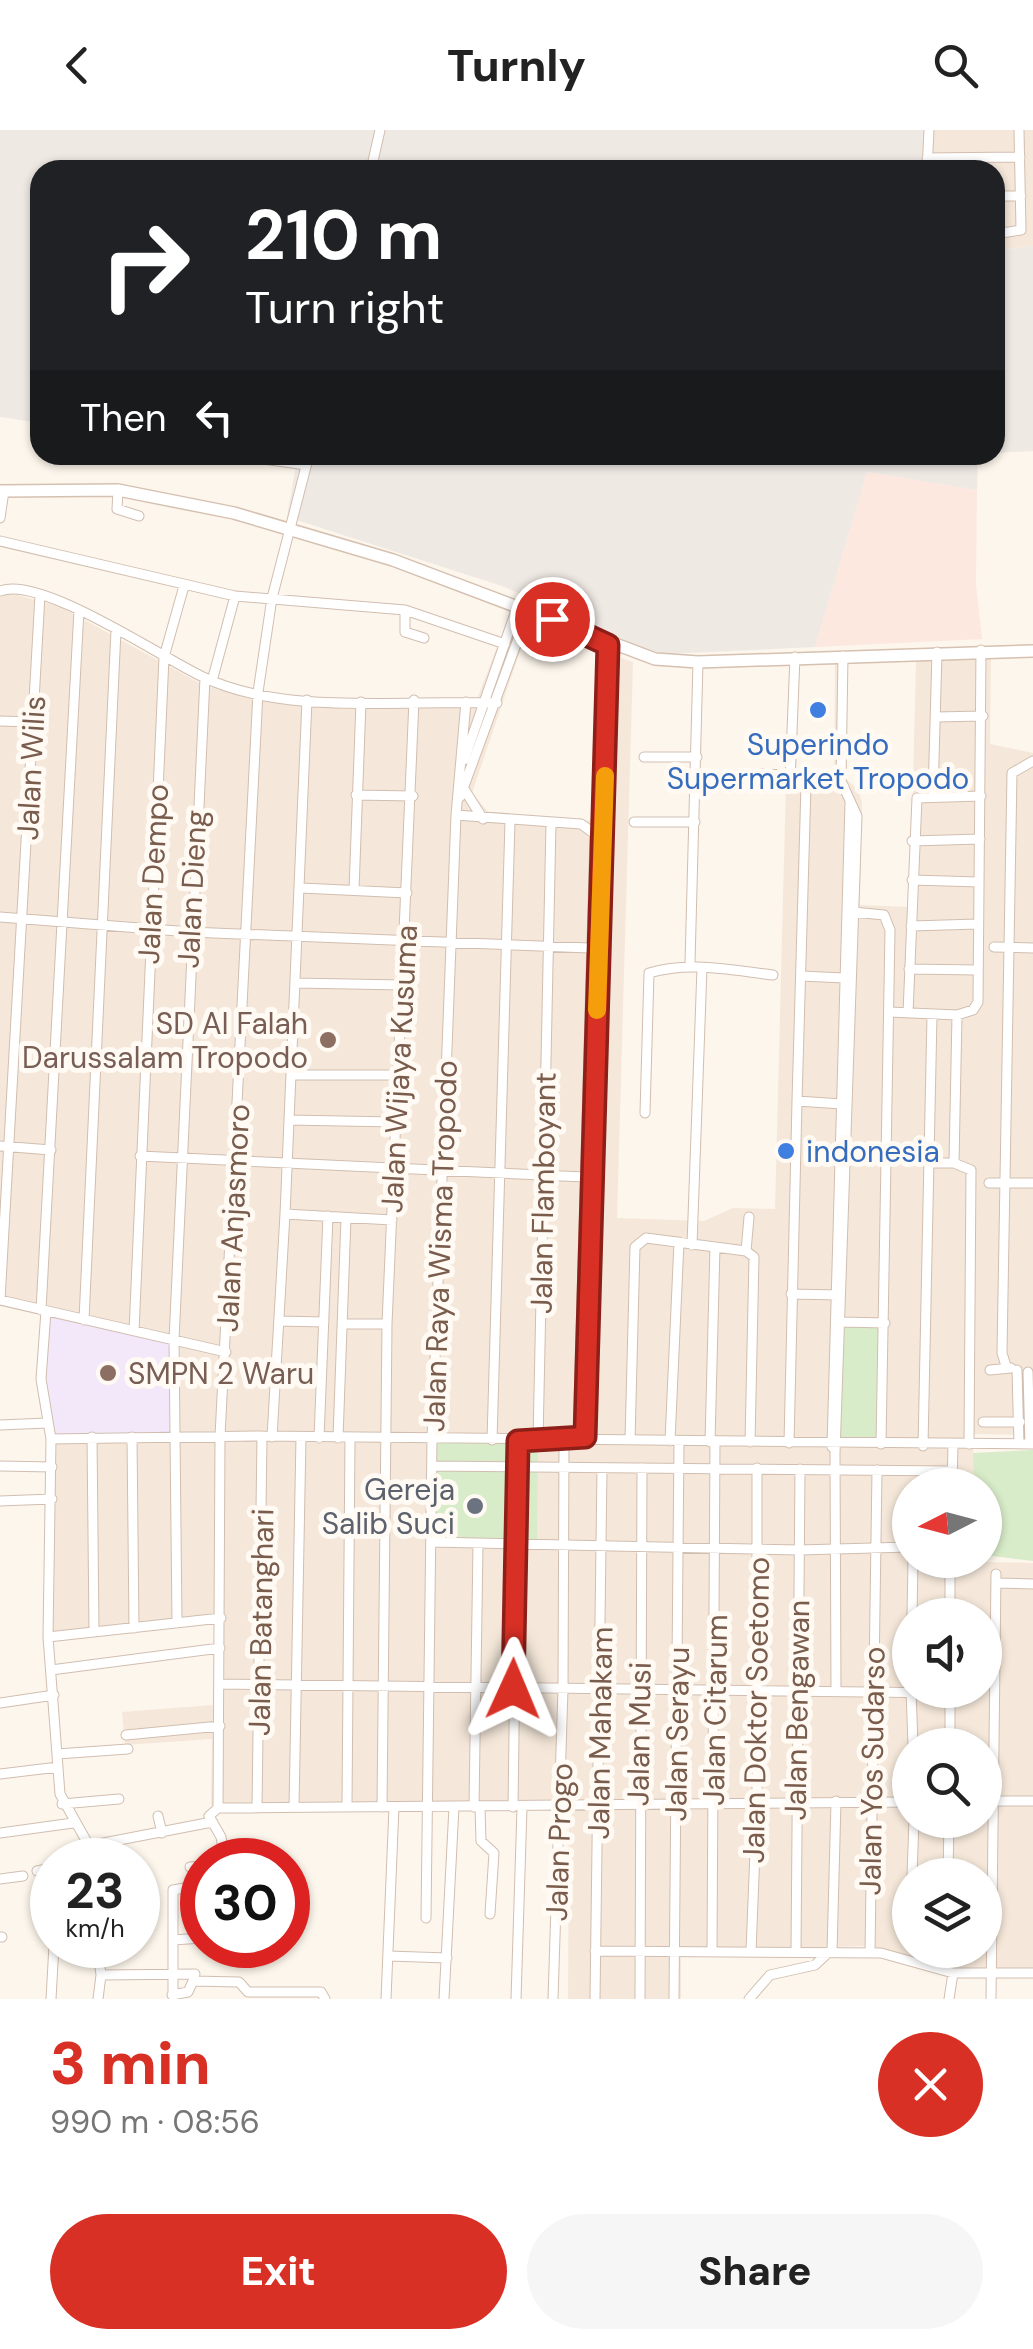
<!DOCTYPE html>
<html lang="en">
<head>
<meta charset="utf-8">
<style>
  body { margin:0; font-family:"DM Sans",sans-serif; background:#f6f6f6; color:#222; height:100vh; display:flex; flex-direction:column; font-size:38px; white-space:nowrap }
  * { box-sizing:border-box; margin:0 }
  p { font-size:32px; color:#767676 }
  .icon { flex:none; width:55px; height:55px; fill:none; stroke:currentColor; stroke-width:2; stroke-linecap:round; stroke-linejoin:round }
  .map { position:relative; height:1869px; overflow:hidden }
  .side { display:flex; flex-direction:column; background:#fff; flex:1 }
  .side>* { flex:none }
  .guide { position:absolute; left:30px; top:30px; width:975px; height:305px; border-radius:30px; box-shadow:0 2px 8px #0004; background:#202124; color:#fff; overflow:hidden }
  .needle { width:65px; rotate:264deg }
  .fabs { position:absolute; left:892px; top:1338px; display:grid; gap:20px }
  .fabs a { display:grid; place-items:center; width:110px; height:110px; border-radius:50%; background:#fff; box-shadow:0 2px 8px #0004; font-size:50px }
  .speed { position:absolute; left:30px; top:1708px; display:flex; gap:20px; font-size:50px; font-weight:700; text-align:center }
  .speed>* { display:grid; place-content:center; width:130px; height:130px; border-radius:50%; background:#fff; box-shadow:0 2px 8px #0004; line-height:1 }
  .speed small { font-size:25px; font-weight:400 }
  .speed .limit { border:15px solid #d22; background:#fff; color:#111 }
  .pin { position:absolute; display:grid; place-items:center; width:85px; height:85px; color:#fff; margin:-42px; border:5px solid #fff; border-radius:50%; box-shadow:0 2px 10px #0007 }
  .me { position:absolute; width:110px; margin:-55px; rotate:1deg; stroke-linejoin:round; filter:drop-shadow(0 0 8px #0008) }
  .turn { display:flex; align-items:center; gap:35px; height:210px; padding:0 50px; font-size:45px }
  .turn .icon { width:130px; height:130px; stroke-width:2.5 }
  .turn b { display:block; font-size:70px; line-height:85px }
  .then { display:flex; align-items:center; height:95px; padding:0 50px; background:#0003; gap:20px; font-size:38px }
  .round { display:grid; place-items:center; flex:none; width:105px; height:105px; border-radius:52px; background:#f6f6f6 }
  .overview { display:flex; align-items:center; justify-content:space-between; height:170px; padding:0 50px }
  h1 { font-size:60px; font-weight:800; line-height:75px; color:#d93025 }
  .primary-button { display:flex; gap:20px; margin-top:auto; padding:20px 50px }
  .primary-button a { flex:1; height:115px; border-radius:60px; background:#d93025; color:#fff; font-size:40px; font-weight:800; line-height:115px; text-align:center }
  .primary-button a+a { background:#f6f6f6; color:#222 }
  header { display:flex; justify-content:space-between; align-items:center; height:130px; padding:0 50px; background:#fff; font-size:45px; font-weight:800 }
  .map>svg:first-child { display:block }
  .residential { fill:#f5e8da; fill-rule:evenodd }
  .commercial { fill:#fde8e0 }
  .industrial { fill:#efe9e4 }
  .education { fill:#f3e8fa }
  .green { fill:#d8ecc9 }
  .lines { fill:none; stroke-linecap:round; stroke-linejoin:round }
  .street-casing { stroke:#d1beb0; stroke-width:11 }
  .secondary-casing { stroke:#d6c0b0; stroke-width:14 }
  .street { stroke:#fff; stroke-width:9 }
  .secondary { stroke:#fff; stroke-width:11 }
  .route-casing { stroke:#8d1f18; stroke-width:25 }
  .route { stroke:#d93025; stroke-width:18 }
  .slow { stroke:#f59e0b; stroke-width:18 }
  .shop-dot { fill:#3f7fe0; stroke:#fffaf3; stroke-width:4 }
  .education-dot { fill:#8d6e63; stroke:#fffaf3; stroke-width:4 }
  .worship-dot { fill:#6b7280; stroke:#fffaf3; stroke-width:4 }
  .labels { text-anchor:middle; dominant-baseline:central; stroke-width:10; stroke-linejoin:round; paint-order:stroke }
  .shop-label { font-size:30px; fill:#366cbe; stroke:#fffaf3 }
  .street-label { font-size:30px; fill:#7a5c4d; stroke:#fffaf3 }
  .education-label { font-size:30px; fill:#785e54; stroke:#fffaf3; text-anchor:end }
  .worship-label { font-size:30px; fill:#5b616d; stroke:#fffaf3; text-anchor:end }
</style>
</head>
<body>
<header><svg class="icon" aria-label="back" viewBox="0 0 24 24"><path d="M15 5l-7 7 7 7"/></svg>Turnly<svg class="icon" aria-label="search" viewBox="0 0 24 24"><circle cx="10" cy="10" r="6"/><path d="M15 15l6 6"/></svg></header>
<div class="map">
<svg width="1033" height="1869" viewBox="0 0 1033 1869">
  <rect width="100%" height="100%" fill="#fdf6ec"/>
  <path class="residential" d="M923,0h110v116l-38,5v-81h-74z
    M0,455l3,6 58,16 142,78 56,16 113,7 102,-1 37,-97 20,9 -59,174 19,22 108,6 5,-169 29,10 -16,556 87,3 29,-13 42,1 14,-543 10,-1 -3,116 38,1 1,-119 11,-1 -2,115 14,13 4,12 -2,103 50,2 6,-247 75,-2 -1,86 43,9v682l-60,-1 1,51h-64v75l123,3v407l-62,5 -101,-29 -189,4v49h-113l1,-197 -358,3 1,-66 -87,6 -3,-33 91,-7 3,-88 -160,19 -4,-5 3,-190h125l-1,-101 -179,-42zM910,1485h75v75h-75zM910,1615h75v75h-75zM910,1745h75v75h-75z"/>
  <path class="commercial" d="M867,342l110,18 -1,94 6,55 -167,8z"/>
  <path class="industrial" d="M0,0h923l-2,40h-881v253l-40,-6z
    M1033,116v205l-38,2v-202z
    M234,325h744l-1,35 -110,-18 -52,175 -148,7 -25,-6 -140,-62 -215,-69 9,-52z"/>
  <path class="education" d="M49,1178l124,33 2,95 -124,1 -9,-42z"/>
  <path class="green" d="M842,1192l43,1 -4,121 -43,-1z
    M432,1308l106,3 -1,105 -105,-4z
    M1033,1320v111l-48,-6v-70h-11l-1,-32z"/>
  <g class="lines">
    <g class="street-casing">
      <path id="street" d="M927,28l93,-1
        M371,40l9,-40
        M927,40l2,-40
        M995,66h26
        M995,104l26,-4 -2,-100
        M234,325l72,10
        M118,360l-1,19 22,7
        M0,388l4,-27
        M0,411l235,55 170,14 100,34
        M0,461c40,-16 161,66 201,85 83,41 206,23 296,27
        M405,480v22l19,6
        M795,527l-5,124 52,4
        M212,551l23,-85
        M936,587l47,-1
        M0,591l33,1
        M644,627h53
        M464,630l54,-155
        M760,644l29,1
        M464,659l19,30
        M356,665l57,1
        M933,666l4,-144
        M460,667l69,-188
        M456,685l125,9 14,10 -17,606
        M634,692h61
        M912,711l68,-2
        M912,750l67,2
        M301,758l106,5
        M354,760l7,-188
        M853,782l31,3 6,15 -9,514
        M0,787l190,15 399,16
        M911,796l67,-2
        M994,817l39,1
        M690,833l8,-301
        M909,839l68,1
        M801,846l43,2
        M295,853l108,2
        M889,882l68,3 16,-5 5,-8 3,-352
        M908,883l9,-215 64,-2
        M291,945h107
        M797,971l9,-316
        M645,983l4,-140c41,-12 80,-3 124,2
        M289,990l106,2
        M0,1016l51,4
        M140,1026l444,21
        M930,1033h24l17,7 -2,274
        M954,1033l3,-148
        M989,1053h44
        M285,1084l22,-514
        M692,1115l10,-277
        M746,1121l3,-34
        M791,1164l48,1
        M0,1170l40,-705
        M0,1170l226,52
        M41,1180l38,-700
        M46,1181l-5,68 10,60 -3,198 12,157 37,66
        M84,1190l32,-690
        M279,1191l45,1
        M842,1192l43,1
        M343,1194h44
        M134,1201l30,-674 20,-71
        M1006,1236l-4,-13 10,-580 21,-12
        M990,1240l21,-2
        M1017,1240l2,74
        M1028,1242l2,72
        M983,1292h37
        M0,1295l47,-2
        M92,1307l2,195
        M132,1307l2,191
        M272,1307l13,-223 107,6
        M319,1308l9,-222
        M338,1308l8,-220
        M51,1309l211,-3 771,8
        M492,1310l18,-619
        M585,1310l23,-795
        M630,1310l5,-193 11,-9 100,13 8,6 -4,185
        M538,1311l13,-618
        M670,1311l9,-199
        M710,1312l5,-195
        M789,1313l8,-342 45,3
        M923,1316l9,-431
        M832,1317l18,-644
        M0,1336l52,1
        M432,1336l520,5
        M952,1355l1,-40
        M0,1371l52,-2
        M432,1412l367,8 111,-3
        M996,1453l37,1
        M912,1485l1,-55
        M950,1485v-55
        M177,1493l-3,-283 31,-662
        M48,1507l173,-19
        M51,1540l169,-22
        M220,1554l730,9
        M911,1560l2,55
        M950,1560v55
        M836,1561l-1,-238 22,-637 -16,-35 2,-125
        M0,1573l54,-8
        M126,1605l94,-9
        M57,1624l71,-5
        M0,1644l58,-7
        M985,1671h48
        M62,1674l57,-5
        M347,1675l3,-367
        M294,1677l7,-370
        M382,1677l5,-483 27,-624
        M474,1677l4,-262
        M480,1677l1,34 13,12 -4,61
        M513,1677l5,-366
        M218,1678l2,-372 38,-744 14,-94 37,-143
        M218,1678l692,-6
        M218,1678l-9,8 12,21 4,23
        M257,1678l5,-372
        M158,1686l4,17
        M0,1703l73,-10
        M88,1716l124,-24
        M190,1737l12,-1
        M37,1741l15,-3
        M912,1745l2,-55
        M948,1745l1,-55
        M0,1749l23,-3
        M52,1782v8
        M426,1788l6,-480 24,-623 10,-113
        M0,1807h2
        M173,1810l29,-2
        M97,1815l4,30 -3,24
        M712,1820l3,-508
        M595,1821l286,2 72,20h80
        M751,1821l6,-149v-334
        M796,1822l4,-483
        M832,1822l4,-151
        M870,1823l7,-483
        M389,1826l58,2
        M946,1841l1,-21
        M101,1845l94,-1
        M172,1865l16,-3 5,-11 46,1 9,10h73l4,7
        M173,1866v-106l29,-5
        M51,1869l3,-54
        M386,1869l8,-192
        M444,1869l10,-192
        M516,1869l6,-191
        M553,1869l10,-310 1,-247
        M595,1869l7,-531
        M640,1869l2,-531
        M674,1869l5,-558
        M749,1869l21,-24 45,-10 14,-13
        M949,1869l4,-26
        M991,1869l5,-425"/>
    </g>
    <g class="secondary-casing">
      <path id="secondary" d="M0,361l118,-1 116,23 159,47 262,99 43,3 335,-11"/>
    </g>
    <use href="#street" class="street"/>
    <use href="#secondary" class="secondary"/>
  </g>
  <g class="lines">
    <g class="route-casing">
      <path id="route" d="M513,1559l5,-248 67,-4 23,-792 -56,-26"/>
    </g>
    <use href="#route" class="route"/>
    <path class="slow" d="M597,880l8,-234"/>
  </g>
  <g class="shop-dot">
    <circle cx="818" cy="580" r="10"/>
    <circle cx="786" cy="1021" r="10"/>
  </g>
  <g class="education-dot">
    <circle cx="328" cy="910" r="10"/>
    <circle cx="108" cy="1243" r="10"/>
  </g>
  <circle class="worship-dot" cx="475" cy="1376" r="10"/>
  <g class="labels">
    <g class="shop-label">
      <text x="818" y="614">Superindo<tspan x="818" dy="34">Supermarket Tropodo</tspan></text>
      <text x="806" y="1021" text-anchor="start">indonesia</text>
    </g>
    <g class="street-label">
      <text transform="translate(31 638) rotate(-87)">Jalan Wilis</text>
      <text transform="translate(153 744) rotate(-87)">Jalan Dempo</text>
      <text transform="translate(192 759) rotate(-87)">Jalan Dieng</text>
      <text transform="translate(399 939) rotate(-87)">Jalan Wijaya Kusuma</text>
      <text transform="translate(543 1063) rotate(-89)">Jalan Flamboyant</text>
      <text transform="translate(233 1088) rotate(-87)">Jalan Anjasmoro</text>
      <text transform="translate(440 1116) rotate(-88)">Jalan Raya Wisma Tropodo</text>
      <text transform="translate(261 1492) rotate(-89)">Jalan Batanghari</text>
      <text transform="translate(715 1580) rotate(-89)">Jalan Citarum</text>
      <text transform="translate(756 1580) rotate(-89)">Jalan Doktor Soetomo</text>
      <text transform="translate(797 1580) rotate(-89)">Jalan Bengawan</text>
      <text transform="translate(600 1603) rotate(-89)">Jalan Mahakam</text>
      <text transform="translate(639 1604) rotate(-89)">Jalan Musi</text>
      <text transform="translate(677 1604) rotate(-89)">Jalan Serayu</text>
      <text transform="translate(872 1641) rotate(-89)">Jalan Yos Sudarso</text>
      <text transform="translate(559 1712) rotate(-88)">Jalan Progo</text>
    </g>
    <g class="education-label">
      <text x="308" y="893">SD Al Falah<tspan x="308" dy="34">Darussalam Tropodo</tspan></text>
      <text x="128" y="1243" text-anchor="start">SMPN 2 Waru</text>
    </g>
    <g class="worship-label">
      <text x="455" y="1359">Gereja<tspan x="455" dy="34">Salib Suci</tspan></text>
    </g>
  </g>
</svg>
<div class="fabs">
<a><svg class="needle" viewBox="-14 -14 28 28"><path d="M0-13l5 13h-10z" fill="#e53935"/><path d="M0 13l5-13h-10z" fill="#767676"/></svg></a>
<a><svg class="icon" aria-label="sound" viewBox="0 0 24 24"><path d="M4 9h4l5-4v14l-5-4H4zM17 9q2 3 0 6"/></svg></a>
<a><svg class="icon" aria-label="search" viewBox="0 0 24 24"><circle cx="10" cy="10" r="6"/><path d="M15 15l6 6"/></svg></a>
<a><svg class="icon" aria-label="layers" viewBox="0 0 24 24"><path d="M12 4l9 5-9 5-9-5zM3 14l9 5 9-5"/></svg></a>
</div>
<div class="speed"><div>23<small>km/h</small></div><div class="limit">30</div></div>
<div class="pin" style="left:552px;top:489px;background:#d93025"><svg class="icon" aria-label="arrive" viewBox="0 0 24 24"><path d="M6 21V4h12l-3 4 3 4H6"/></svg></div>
<svg class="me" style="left:513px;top:1559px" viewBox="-20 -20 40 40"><path d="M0-17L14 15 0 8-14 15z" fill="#d93025" stroke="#fff" stroke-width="4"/></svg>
<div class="guide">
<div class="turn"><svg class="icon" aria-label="right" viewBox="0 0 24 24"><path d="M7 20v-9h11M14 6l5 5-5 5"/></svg><div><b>210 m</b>Turn right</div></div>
<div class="then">Then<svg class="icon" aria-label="left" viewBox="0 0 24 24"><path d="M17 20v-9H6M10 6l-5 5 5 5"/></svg></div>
</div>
</div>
<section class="side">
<div class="overview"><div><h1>3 min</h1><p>990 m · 08:56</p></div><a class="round" style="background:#d93025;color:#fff"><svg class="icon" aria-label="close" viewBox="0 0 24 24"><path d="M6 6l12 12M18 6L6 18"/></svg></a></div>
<div class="primary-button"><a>Exit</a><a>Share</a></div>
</section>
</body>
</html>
